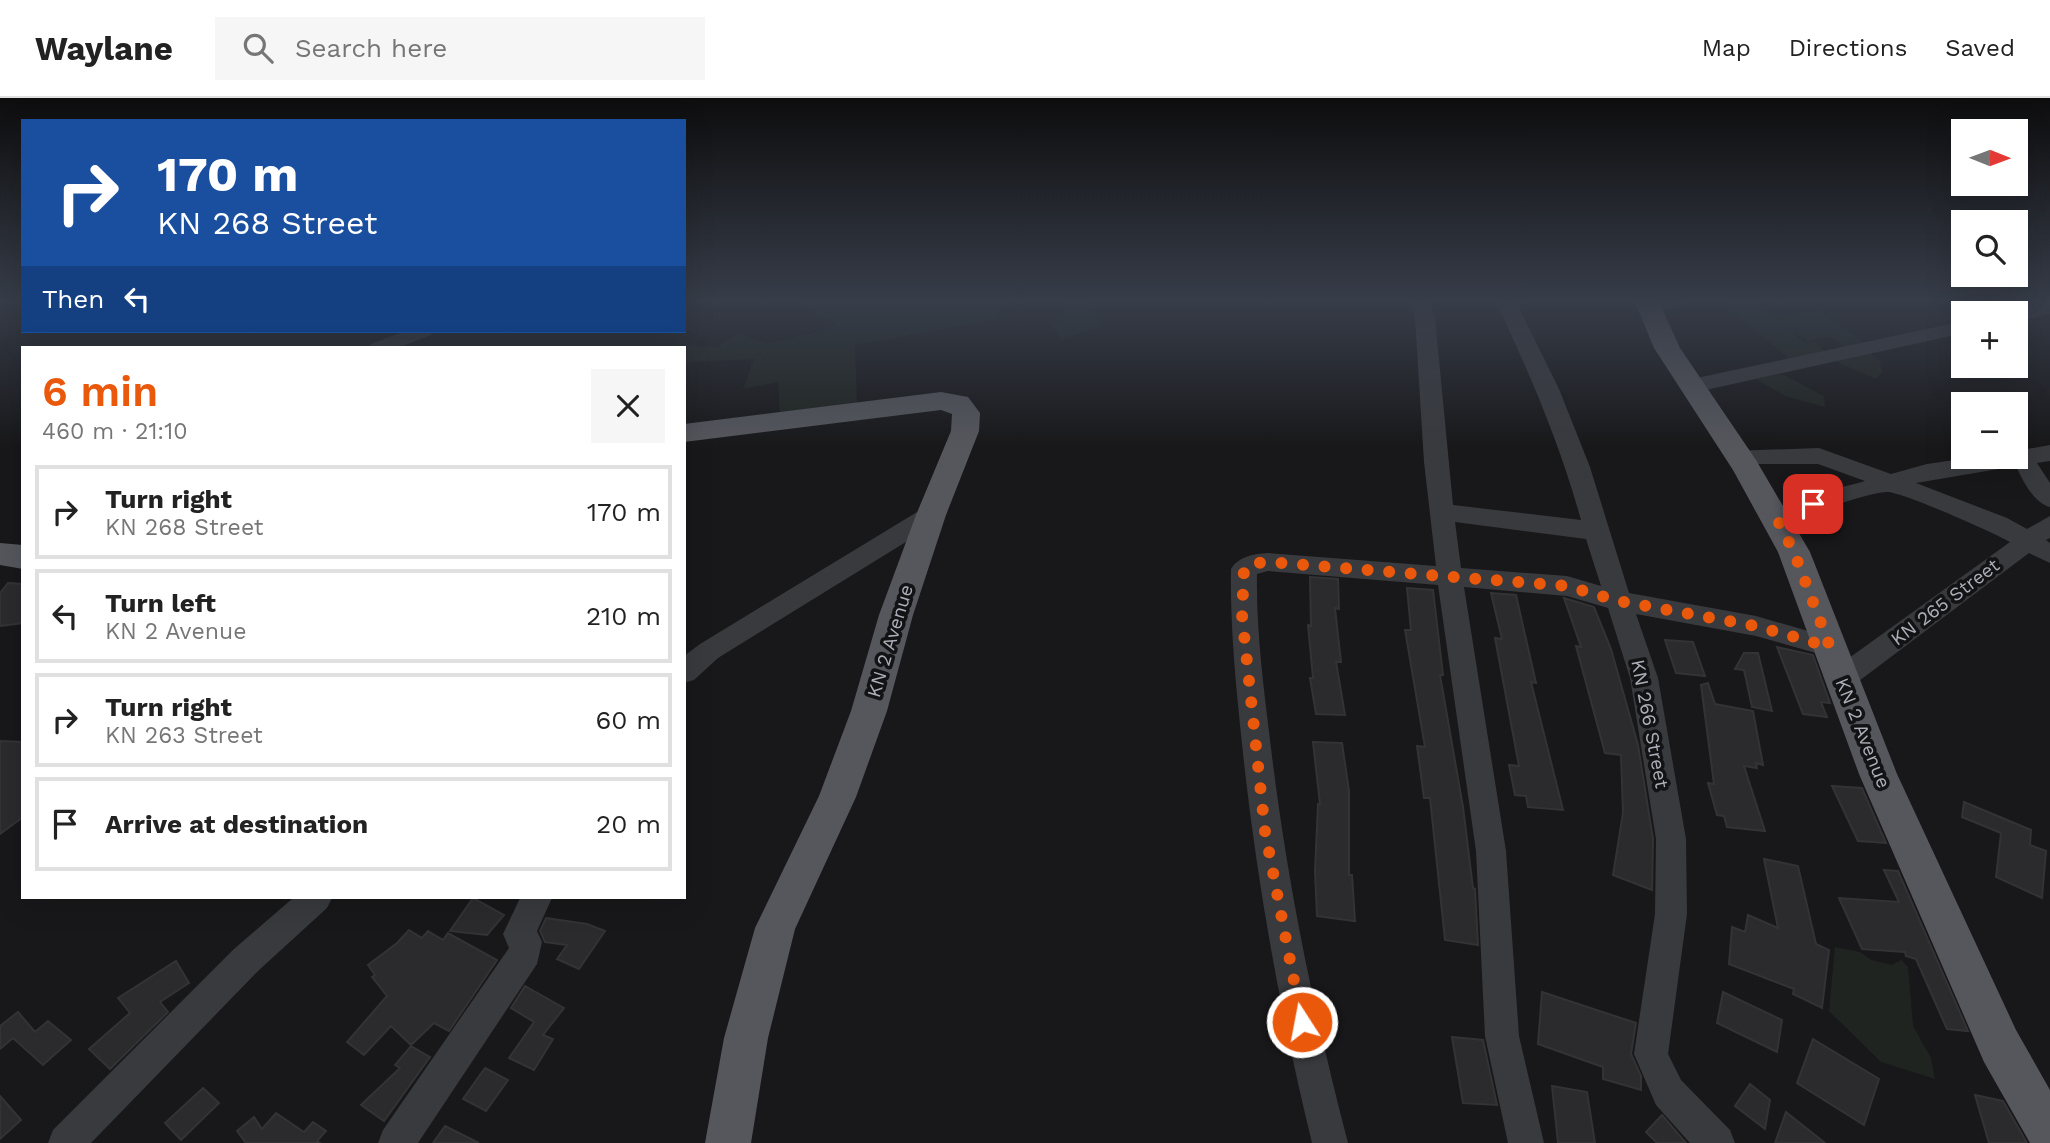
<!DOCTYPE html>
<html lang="en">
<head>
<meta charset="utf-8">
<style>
  body { margin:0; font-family:"Work Sans",sans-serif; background:#f6f6f6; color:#222; height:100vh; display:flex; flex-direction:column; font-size:26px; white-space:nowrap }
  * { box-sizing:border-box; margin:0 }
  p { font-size:23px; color:#767676 }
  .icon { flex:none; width:38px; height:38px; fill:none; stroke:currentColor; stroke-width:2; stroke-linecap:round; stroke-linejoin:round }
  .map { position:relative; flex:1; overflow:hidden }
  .sheet { position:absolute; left:21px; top:248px; width:665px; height:553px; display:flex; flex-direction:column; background:#fff; border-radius:0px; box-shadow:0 7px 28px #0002 }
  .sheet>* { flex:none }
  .hud { position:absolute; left:21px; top:21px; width:665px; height:214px; border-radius:0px; box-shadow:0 7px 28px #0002; background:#1a4fa0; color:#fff; overflow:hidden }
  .needle { width:46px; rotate:91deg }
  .buttons { position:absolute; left:1951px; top:21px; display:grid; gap:14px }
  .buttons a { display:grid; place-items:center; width:77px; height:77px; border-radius:0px; background:#fff; box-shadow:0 7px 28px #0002; font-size:35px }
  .pin { position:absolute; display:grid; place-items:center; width:60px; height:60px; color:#fff; margin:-30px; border-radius:14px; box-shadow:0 4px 10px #0006 }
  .me { position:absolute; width:77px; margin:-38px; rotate:349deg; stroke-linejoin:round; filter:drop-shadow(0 0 5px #0008) }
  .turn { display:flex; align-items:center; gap:24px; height:147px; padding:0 21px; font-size:32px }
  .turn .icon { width:91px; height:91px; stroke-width:2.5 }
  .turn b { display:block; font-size:49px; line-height:60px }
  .then { display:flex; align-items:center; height:66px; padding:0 21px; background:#0003; gap:14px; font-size:26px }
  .round { display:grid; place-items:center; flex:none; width:74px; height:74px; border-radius:0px; background:#f6f6f6 }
  .head { display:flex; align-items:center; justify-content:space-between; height:119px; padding:0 21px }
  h1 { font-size:42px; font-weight:600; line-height:52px; color:#ea580c }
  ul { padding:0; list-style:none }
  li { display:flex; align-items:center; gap:21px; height:94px; margin:0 14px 10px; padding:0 7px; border:4px solid #e0e0e0; border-radius:0px }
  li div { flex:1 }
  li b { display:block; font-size:26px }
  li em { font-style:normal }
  header { display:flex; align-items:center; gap:42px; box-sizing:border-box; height:98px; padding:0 35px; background:#fff; border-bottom:2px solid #e0e0e0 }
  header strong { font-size:33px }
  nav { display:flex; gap:38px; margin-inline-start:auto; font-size:24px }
  .search { width:490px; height:63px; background:#f6f6f6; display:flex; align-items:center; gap:18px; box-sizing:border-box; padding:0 24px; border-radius:0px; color:#767676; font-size:26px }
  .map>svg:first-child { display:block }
  .green { fill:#1f2420 }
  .building { fill:#2b2b2e; stroke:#333235; stroke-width:2 }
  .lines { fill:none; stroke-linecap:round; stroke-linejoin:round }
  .minor { fill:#393a3e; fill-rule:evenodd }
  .major { fill:#56575d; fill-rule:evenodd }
  .route { stroke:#ea580c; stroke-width:12; stroke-dasharray:0 21.6 }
  .labels { text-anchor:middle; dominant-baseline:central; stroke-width:7; stroke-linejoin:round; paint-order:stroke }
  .street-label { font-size:19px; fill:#acaeb8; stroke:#131315 }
</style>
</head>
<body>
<header>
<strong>Waylane</strong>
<div class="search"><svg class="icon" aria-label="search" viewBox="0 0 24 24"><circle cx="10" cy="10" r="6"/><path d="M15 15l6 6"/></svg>Search here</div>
<nav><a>Map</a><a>Directions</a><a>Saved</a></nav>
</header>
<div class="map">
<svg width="2050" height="1045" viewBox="0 0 2050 1045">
  <rect width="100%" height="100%" fill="#18181a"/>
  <path class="green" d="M796,204h210l-11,17 -140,26 2,60 -77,10 -2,-33 -35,7 11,-30 -68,3 1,-17 30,2 22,-14 27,10 46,-9 24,-10z
    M1064,204h31l-3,12 7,9v4l-37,12 -9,-12 15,-19z
    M1727,204h28l51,42 9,-2 11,11 -33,9 -70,-59z
    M1814,211l50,34 -18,5 -18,-12 -20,6 -31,-22z
    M1870,255l10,8 2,11 -6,7 -41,-18z
    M1782,276l42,22 1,11 -40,-11 -31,-18z
    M1835,849l25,5 11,8 21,5 9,-5 7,7 5,59 18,32 4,21 -54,-17 -52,-51z"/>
  <path class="building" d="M1310,479l28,2 1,30 -4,-1 6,54h-5l9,53 -29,-1 -6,-36h3l-5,-53 3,1z
    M8,485l15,1v39l-23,3v-33z
    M1407,490l26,2 10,85h-3l23,132 10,81 2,1 3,56 -33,-5 -15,-142h-6l-7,-52 8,1 -20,-117h6z
    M1491,495l25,2 20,88 -5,-1 32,128 -35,-3 -2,-11 -11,-1 -6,-30 10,1 -24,-128 7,1z
    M1564,500l30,9 17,42 27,96 15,94 -1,51 -39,-15 10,-62 -2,-58 -16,-2 -29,-107 5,1z
    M1665,542l28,2 12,34 -29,-3z
    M1777,549l36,8 17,48 -9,-1 6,15 -24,-3z
    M1744,555h14l14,58 -20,-4 -8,-37 -9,-1z
    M1708,585l7,21 38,7 10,54 -7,-2 1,5 -13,-2 21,65 -38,-4 -3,-11 -7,-1 -9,-32 6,1 -13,-99z
    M0,643l23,1v75l-23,17z
    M1313,644l29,1 7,48v84h3l3,46 -38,-5 -2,-45 3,-67h2z
    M1832,688l30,2 24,55 -28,-2z
    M1964,704l67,28 -1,15 16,6 -4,47 -46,-21 5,-44 -39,-16z
    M1764,761l34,7 18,78 13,6 -7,58 -29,-14 1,-5 -65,-25 3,-37 13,5 3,-17 30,13z
    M1884,772l14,1 70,160 -21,-2 -31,-70 -10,-3 -1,-4 -43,-3 -23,-51 60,4z
    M473,800l31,17 -17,20 -37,-4z
    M546,820l41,6 18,7 -26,38 -22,-10 10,-14 -22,-3 -5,-11z
    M409,832l13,8 6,-7 15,9 5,-7 49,27 -48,71 -15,-8 -23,22 -20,-19 -27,29 -17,-13 40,-46 -15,-19 3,-2 -7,-10 29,-22z
    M176,863l13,22 -29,19 8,10 -58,57 -21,-20 41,-36 -12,-15z
    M525,888l39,22 -21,27 10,4 -19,31 -25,-12 25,-36 -23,-14z
    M1542,894l94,31 -5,31 10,22v14l-38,-11v-12l-65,-23z
    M1723,894l59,28 -5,32 -60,-29z
    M18,914l17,20 13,-11 23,19 -28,25 -30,-27 -13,11v-23z
    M1452,939l31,3 14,65 -34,-2z
    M1813,941l66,40 -15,46 -67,-42z
    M411,948l19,11 -46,64 -23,-16 39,-37 -5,-3z
    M485,970l23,12 -22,31 -23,-12z
    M1750,986l20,16 -5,29 -30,-23z
    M1552,988l35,6 8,51h-37z
    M203,990l16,15 -38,37 -16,-17z
    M1975,997l28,6 24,42h-38z
    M0,998l21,24 -21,19z
    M1786,1014l39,31h-50z
    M276,1015l28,19 9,-10 13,9 -9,10 3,2h-74l-9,-12 17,-14 8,12z
    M1662,1017l24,28h-29l-11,-11z
    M445,1028l34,17h-46z"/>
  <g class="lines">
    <path class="minor" d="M1409,204h20l6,16 18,187 128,15c-21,-76 -51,-146 -85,-218h20l43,87 31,78 39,126 127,23 83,24 4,7 -4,7 -9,3 -74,-21 -120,-22 22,64 28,161 1,75 -19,140 13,26 49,50 5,13h-45l-34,-38 -22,-51 21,-140 1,-75 -26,-161 -22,-70 -41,-12 -103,-9 42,264 13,185 25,107h-36l-23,-107 -9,-185 -38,-266 -170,-14 -11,3c-1,58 7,116 14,174 16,134 43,265 77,395h-36c-32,-132 -56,-264 -70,-399 -6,-58 -12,-116 -11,-175 8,-13 23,-15 37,-16l168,13 -12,-104 -9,-144zM1455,424l131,17 15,47 -34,-10 -106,-8z
      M1650,204h35l-3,4c-13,3 -27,9 -40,6l-3,-4 3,-4z
      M2050,204v12l-34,8v-9h-8z
      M1964,223v12l-272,60 -8,-2 -3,-5 3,-5 8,-2z
      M406,233h28l-3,4 -34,13h-29l3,-4z
      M2050,347v16l-13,2 13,20v24c-17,-5 -27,-26 -34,-41l-100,17 91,35 20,11 23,-13v22l-4,2 4,3v20l-21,-10 -178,134 -10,3 -10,-3 -4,-8 4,-8 179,-129c-16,-9 -111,-52 -124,-50 -20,2 -43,11 -62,17 -18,7 -34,26 -54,20l-3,-6c14,-24 72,-34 98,-42l-47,-17h-80l-8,-3 -3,-5 3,-5 89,-3 72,26 36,-10 48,-7h41v-6z
      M931,408l9,3 3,6 -3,6 -222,137 -24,22 -10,3v-27l16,-12 222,-135z
      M293,800h39l-5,10 -69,63 -167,172h-43l5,-13 181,-181z
      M520,800h32l-15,33 5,11 -5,22 -119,179h-40l5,-13 126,-182 -6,-14z"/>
    <path class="major" d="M1635,204h24l21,46 76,112 54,92 87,222 119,256 34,60v53h-20l-46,-81 -125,-288 -81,-222 -45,-82 -79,-122z
      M941,294l27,5 12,16 -1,18 -33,84 -33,100 -26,96 -31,86 -61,132 -27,109 -17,105h-46l19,-105 31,-110 64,-132 32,-85 28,-96 37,-100 35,-84 1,-17 -11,-4 -257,32v-18z
      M0,445l23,2v24l-23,-4z"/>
  </g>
  <linearGradient id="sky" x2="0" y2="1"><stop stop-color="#0d0d0e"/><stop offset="0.58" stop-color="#373d49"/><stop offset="1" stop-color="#373d49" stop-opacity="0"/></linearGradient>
  <rect width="2050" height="350" fill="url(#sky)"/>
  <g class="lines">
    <path class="route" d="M1302,924l-37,-191 -23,-216 2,-46 12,-6 12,-1 299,24 52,15 137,25 74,21 -36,-95 -15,-29 34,-19"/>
  </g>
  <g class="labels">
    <g class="street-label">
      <text transform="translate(1945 504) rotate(-37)">KN 265 Street</text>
      <text transform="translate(890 543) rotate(-73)">KN 2 Avenue</text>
      <text transform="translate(1650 626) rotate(79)">KN 266 Street</text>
      <text transform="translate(1863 635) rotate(68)">KN 2 Avenue</text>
    </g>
  </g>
</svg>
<div class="buttons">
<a><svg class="needle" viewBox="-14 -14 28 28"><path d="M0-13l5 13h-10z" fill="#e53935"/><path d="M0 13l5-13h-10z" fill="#767676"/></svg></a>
<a><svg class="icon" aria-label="search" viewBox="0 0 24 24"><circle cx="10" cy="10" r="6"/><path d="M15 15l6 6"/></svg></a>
<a>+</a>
<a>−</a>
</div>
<div class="pin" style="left:1813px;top:406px;background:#d93025"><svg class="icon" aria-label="arrive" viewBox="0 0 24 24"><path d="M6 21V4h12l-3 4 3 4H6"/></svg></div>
<svg class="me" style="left:1302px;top:924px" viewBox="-20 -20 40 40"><circle r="17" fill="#ea580c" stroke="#fff" stroke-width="3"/><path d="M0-11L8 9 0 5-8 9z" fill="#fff"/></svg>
<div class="hud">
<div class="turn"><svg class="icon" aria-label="right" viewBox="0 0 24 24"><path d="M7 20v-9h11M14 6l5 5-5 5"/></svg><div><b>170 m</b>KN 268 Street</div></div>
<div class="then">Then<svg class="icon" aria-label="left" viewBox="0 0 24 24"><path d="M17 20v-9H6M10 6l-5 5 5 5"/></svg></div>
</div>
<section class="sheet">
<div class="head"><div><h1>6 min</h1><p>460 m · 21:10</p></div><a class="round"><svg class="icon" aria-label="close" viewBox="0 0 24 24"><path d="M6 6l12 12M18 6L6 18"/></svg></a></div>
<ul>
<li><svg class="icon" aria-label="right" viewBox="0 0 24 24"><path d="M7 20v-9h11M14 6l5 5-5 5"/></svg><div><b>Turn right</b><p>KN 268 Street</p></div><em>170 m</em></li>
<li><svg class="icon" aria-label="left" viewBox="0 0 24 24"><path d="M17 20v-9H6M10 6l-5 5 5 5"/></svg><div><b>Turn left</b><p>KN 2 Avenue</p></div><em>210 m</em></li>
<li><svg class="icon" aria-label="right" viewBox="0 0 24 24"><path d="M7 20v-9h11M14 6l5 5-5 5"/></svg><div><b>Turn right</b><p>KN 263 Street</p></div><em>60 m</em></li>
<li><svg class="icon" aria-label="arrive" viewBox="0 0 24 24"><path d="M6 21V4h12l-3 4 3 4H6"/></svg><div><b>Arrive at destination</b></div><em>20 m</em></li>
</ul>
</section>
</div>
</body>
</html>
